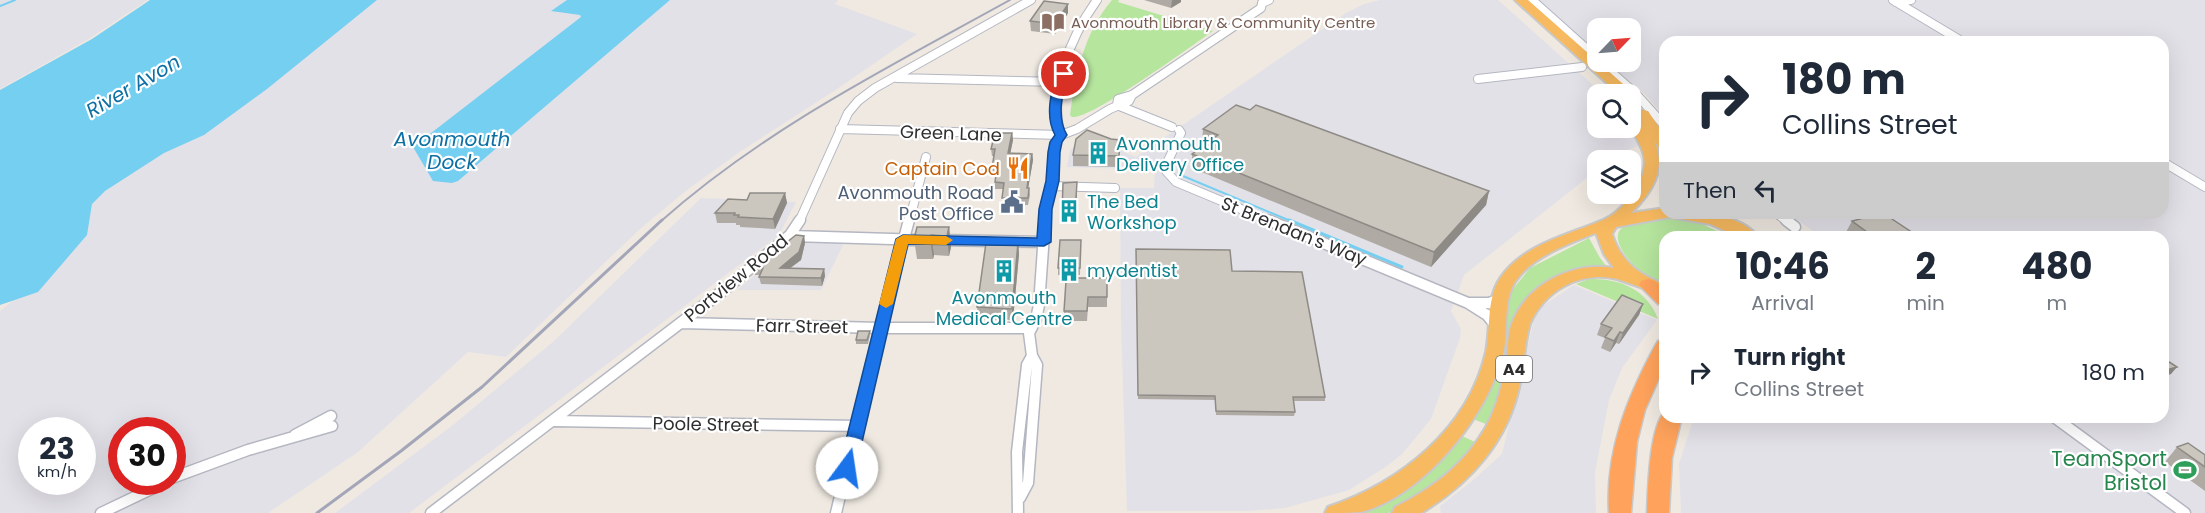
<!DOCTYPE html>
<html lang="en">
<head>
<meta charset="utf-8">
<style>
  body { margin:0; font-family:Poppins,sans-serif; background:#f6f6f7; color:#1f2937; height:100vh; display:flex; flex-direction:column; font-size:22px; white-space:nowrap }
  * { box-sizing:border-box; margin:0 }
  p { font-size:20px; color:#747a83 }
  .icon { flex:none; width:33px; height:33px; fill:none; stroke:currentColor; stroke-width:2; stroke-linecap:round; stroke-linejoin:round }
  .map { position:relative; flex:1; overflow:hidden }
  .sheet { position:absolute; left:1659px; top:231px; width:510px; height:192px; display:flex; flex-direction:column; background:#fff; border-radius:18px; box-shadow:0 6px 24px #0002 }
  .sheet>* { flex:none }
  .top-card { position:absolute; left:1659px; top:36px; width:510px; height:183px; border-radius:18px; box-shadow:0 6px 24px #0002; background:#fff; color:#1f2937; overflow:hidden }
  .needle { width:39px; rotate:65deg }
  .tools { position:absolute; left:1587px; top:18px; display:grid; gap:12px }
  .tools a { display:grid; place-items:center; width:54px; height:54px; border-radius:12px; background:#fff; box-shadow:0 6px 24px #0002; font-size:30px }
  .speed { position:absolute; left:18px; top:417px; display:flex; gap:12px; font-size:30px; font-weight:700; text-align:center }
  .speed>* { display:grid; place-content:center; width:78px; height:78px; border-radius:50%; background:#fff; box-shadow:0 6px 24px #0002; line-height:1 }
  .speed small { font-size:15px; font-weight:400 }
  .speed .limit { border:9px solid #d22; background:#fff; color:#111 }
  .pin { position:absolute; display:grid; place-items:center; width:51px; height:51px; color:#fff; margin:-26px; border:3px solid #fff; border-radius:50%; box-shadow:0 2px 6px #0007 }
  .me { position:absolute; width:66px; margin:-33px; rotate:14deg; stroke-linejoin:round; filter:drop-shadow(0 0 4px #0008) }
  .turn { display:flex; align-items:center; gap:21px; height:126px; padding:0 24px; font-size:27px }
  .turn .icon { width:78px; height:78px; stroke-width:2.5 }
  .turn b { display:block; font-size:42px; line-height:51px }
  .then { display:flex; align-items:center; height:57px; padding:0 24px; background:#0003; gap:12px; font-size:22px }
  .eta { display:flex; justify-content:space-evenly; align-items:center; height:102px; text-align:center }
  .eta b { font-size:36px; font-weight:700; line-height:42px }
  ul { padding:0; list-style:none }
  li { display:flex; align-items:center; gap:18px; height:78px; padding:0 24px }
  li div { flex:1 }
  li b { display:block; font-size:22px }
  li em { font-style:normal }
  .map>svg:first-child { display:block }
  .industrial { fill:#e3e1e8; fill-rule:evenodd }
  .green { fill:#b6e59e }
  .water { fill:#75cff0 }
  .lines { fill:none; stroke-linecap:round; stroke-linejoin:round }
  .stream-far1 { stroke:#75cff0; stroke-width:2 }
  .stream { stroke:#75cff0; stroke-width:3 }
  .minor-far1-casing { stroke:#b4b7c1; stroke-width:10 }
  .minor-casing { stroke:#b4b7c1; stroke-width:13 }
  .trunk-casing { stroke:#c9c9c9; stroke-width:4 }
  .motorway-casing { stroke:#c9c9c9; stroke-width:3 }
  .minor-far1 { stroke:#fff; stroke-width:8 }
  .minor { stroke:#fff; stroke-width:10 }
  .trunk { fill:#f8ba60; fill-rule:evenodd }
  .motorway { fill:#ffa35c; fill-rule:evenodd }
  .rail-far1 { stroke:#a3a6b8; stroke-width:2 }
  .rail { stroke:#a3a6b8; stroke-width:3 }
  .wall { fill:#afaba4 }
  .shaded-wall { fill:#8e8b86 }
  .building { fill:#cbc7bf; stroke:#8e8b86; stroke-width:1.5 }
  .route { fill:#1a73e8; stroke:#114b97; stroke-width:1.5 }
  .slow { fill:#f59e0b }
  .labels { text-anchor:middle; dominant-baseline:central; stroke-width:4.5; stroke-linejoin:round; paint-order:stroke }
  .far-education-label { font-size:15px; fill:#785e54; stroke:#fff; text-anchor:start }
  .shield { fill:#fff; stroke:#6d6d6d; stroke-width:1.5 }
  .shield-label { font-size:16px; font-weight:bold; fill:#2e2e2e }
  .street-label { font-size:18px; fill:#2e2e2e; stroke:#fff }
  .culture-label { font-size:18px; fill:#0d838f; stroke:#fff; text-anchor:start }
  .food-label { font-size:18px; fill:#c56008; stroke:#fff; text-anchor:end }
  .service-label { font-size:18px; fill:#4e5e75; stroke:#fff; text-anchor:end }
  .water-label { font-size:20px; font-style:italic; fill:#0d6fa3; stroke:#fff }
  .near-leisure-label { font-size:21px; fill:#27864d; stroke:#fff; text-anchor:end }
</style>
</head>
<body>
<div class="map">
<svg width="2205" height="513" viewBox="0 0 2205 513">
  <rect width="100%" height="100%" fill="#efe9e1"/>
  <path class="industrial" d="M0,0h148l-61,40 -87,49z
    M373,0h465l-3,4 82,30 -77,53 -99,64 -54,39 -46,38 -135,129 -38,-5 -110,100 -90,61h-268v-202l34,-27 48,-82zM32,430h50v52h-50zM122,430h50v52h-50z
    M1380,0h118l105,94h-5v34h32l8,18 -18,7 -10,7h-12l-1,10 -133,105 -13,36 10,18 -1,9 -29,81 -29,35 -15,12 -38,24 -64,18 -38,3h-120l-6,-188 -1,-135h34l1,-18 -88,-3 3,-17 17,-14 49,21 210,-144 18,-9z
    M1536,0h669v513h-524l-2,-49 15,-47h469v-180h-342l-33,-24h375v-171h-498v75l-20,-23 -38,-32h23v-34h-32l-1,25z
    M701,198l95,4 -17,33 -370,278h-74l118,-88 101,-84z
    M796,241l48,2 -23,47h-84z
    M1574,285l83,35 -35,48 -13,32 -14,72 1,41h-155l-1,-7 31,-24 31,-28 32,-134 8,-14z"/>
  <path class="green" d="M1112,0h7l-1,2 95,29c-22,15 -122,89 -141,86l-2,-2c6,-42 14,-82 42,-115z
    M1663,218l37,5 30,14h-65v45c-6,-1 -13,-3 -18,-6 -11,-6 -40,-36 -25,-48 9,-7 29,-7 41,-10z
    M1589,238l11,20 7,9c-49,-2 -87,23 -98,72 -4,17 -5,34 -9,51 -3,11 -9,23 -14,34l-13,-5 17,-27 12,-48 6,-43 5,-12 17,-21z
    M1589,279c30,-1 58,10 69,40l-82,-35z
    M1462,436l13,6c-17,27 -55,62 -87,71 -9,0 -23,0 -33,0 41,-18 76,-45 107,-77z"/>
  <path class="water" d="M150,0h227l-110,89 -63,46 -40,18 -59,38 -13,13 -5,31 -49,57 -38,13v-215l92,-51z
    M567,0h103l-212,181 -6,2 -19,-2 -20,-34 168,-130 -1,-2 -29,-4z"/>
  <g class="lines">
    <path class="stream-far1" d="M0,6l15,-6
      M1183,176l110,46"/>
    <path class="stream" d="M1289,220l113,47"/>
    <g class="minor-far1-casing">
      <path id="minor-far1" d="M1532,0l66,59
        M1893,0l70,42
        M1896,2l15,-2
        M1600,62l36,32 29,32
        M897,78l163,4
        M1478,79l104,-12
        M1117,105l1,-6 14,-4 129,-87 1,-5 7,-3
        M1117,105l55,22
        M840,129l221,6 16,-6 33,-20 19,-8 3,-6
        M1179,130l2,3 -14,30 -1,8 10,11 96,40
        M1061,135c-13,-44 10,-99 36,-135
        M2163,162l42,25
        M1051,186l64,2
        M1776,213l12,9
        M799,222l49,-109 10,-12 17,-13 156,-88
        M909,222l17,-65
        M1045,222l11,-78 5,-9"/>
    </g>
    <g class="minor-casing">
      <path id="minor" d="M1268,220l200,83 19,12 10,12
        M1786,220l9,7
        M792,236l133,4
        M939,240l105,2
        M1468,303h21l12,-4
        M681,323l199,5h151
        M2054,417l131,96
        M554,421l304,5
        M295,435l36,-19
        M172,478l76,-28 84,-24
        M1020,498l8,-15 9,-118 -5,-9 -3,-23 7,-14 3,-14 6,-85
        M101,513l65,-31
        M431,513l298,-227 61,-51 10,-15
        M836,513l44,-185 29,-108
        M1018,513l-1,-61 10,-87 5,-9"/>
    </g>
    <g class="trunk-casing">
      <path id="trunk" d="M1515,0h13l103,91 2,3 -2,3 -1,-3h-11z
        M1630,109l7,4 6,-3 5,1 17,25v14l-5,-1 -6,-9c13,29 -2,53 -23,73l34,-5v5c29,0 73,-2 93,24h-19l-29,-13 -40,-7 -54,10 -4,7c8,26 27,42 53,50v11c-16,-4 -32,-11 -48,-16 -37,-9 -73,12 -87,45 -6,21 -6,43 -11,64 -12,53 -48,94 -93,122l-5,3h-29l3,-6c37,-18 70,-43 91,-80 12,-22 17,-45 21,-70 1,-10 1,-21 4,-31 14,-42 62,-65 103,-58l-10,-14 -8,-21c-26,10 -65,24 -81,49 -13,21 -6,49 -12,72 -15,61 -79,142 -142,158 -11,1 -25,1 -36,1l3,-6c71,-24 140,-77 158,-155 5,-25 0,-54 15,-75 23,-33 67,-42 102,-57 16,-6 38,-32 41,-51 4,-19 -10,-30 -14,-46 0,-5 0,-10 0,-14z"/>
    </g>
    <g class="motorway-casing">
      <path id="motorway" d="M1648,279l7,2 10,9v16l-7,-2 -19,-19 2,-4z
        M1665,339v26l-20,45 -8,32 -6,71h-22c-4,-61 18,-115 46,-167l3,-5z
        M1665,411v6h17l-10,41 -3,55h-22c1,-24 2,-85 18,-102z"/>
    </g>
    <use href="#minor-far1" class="minor-far1"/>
    <use href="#minor" class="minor"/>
    <use href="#trunk" class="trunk"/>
    <use href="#motorway" class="motorway"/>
    <path class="rail-far1" d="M660,222c104,-93 229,-155 350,-222"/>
    <path class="rail" d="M317,513l84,-62 81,-64 180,-167"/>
  </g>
  <path class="wall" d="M1144,0h37v2l-10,6z
    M1068,13l-13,21 -24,-3 -1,-10z
    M1250,110l239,81 -3,14 -55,62 -239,-99v-14l14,-10 -4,-2 1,-13z
    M1012,133l1,7 -3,13 22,1 1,6 -5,28h1l1,7 -2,10h-25v-16h-8v-7l1,-8h-4v-6l2,-12h-2l-1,-7z
    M1111,139l9,1 -1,27 -46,-1v-11z
    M1077,182l-1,42h-14v-11z
    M785,193l2,10 -12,26 -35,-2v-2h-4v-2h-19l-2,-10 32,-13z
    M1852,221l67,16h-70l-4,-3z
    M949,227l2,20 -2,9 -15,-1 -1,4h-16l-3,-20z
    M804,236l1,7 -4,17 -11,8 34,1 1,7 -3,10 -61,-2 -2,-7 1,-2h-5l-1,-7z
    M1081,240l-1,35h-22v-7z
    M1018,243l1,11 -6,66 -35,-1 -1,-12z
    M1136,249l96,22 93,126v4h-32l2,11 -1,4 -78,-1 -1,-15 -77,-1z
    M1107,278v29h-19l-1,14h-23v-10z
    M1643,304l-4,11 -20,29 -3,-1 -6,9 -9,-4 4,-10 -8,-3 4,-11z
    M870,335l-2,9h-12v-4z
    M2177,447l28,8v36l-40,-29z"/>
  <path class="shaded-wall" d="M1172,0h9v2l-10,6z
    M1068,4v9l-13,21v-10z
    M1012,133l1,7 -4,20 -1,-7z
    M1032,154l1,6 -6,35v-7z
    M1077,182v11l-1,31 -1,-11z
    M1489,191l-3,14 -55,62 3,-15z
    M785,193l2,10 -12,26 -2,-10z
    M949,227l2,20 -2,9 -2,-20z
    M931,235l3,20 -1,4 -3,-20z
    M804,236l1,7 -4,17 -20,15 -1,-7z
    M1018,243l1,11 -6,66 -1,-11z
    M824,269l1,7 -3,10 -1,-8z
    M1643,304l-4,11 -20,29 4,-11z
    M1620,332l-4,11 -6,9 4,-11z
    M2177,367l-6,7 -8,3v-6z"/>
  <path class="building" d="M1044,1l24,3 -13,20 -25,-3z
    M1236,105l14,5 6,-5 233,86 -55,61 -242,-98 26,-19 -15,-6z
    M1087,130l24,9 9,1 -1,16 -46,-1 3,-16z
    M995,133h17l-4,20 24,1 -5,34h2l-1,10h-26l2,-15 -9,-1 2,-14h-5l3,-19h-4z
    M1077,182l-2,31h-13l1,-30z
    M750,193h35l-12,26 -35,-2 1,-2h-5l1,-2h-20l13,-14 19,1z
    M1883,213l36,24h-45l-22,-16z
    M917,227h32l-2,9 -16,-1 -1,4h-16z
    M796,235l8,1 -5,16 -19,16 44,1 -3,9 -62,-1 4,-9h-9z
    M1060,240h21l-1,28h-22z
    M986,243h32l-6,66 -35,-2z
    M1136,249l94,1 2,21 70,1 23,125h-32l2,15 -79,-1 -1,-15 -77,-1z
    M1074,278h33v19h-19l-1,14h-23l2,-30z
    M1622,295l21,9 -20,29 -3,-1 -6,9 -9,-4 7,-9 -11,-4z
    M858,331h12l-3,9h-11z
    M2163,358l14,9 -14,4z
    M2188,443l17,12v12l-28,-20z"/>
  <path class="route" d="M1064,71l6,3c-9,17 -13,44 -3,61l-5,7 -2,10 -1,29 -7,28 -1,33 -7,4 -136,-2 -52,224 -3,5 -6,1 -6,-1 -2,-5 57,-229 7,-4 134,3 2,-29 7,-28 2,-29 2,-10 5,-7c-10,-18 -5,-47 5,-63z"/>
  <path class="slow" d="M903,235l43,1 7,4 -7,5 -38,-1 -15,60 -7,4 -7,-4 17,-65z"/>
  <defs>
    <g id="library-bare" transform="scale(1.8)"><path d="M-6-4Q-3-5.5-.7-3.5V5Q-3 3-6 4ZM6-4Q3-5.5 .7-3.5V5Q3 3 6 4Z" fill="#8d6e63" stroke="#fff" stroke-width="2.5" paint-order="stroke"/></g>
    <g id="building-bare" transform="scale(1.8)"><path d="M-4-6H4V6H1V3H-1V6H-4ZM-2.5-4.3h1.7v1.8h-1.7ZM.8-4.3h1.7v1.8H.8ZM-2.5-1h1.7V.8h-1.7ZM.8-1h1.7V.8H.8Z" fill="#0f9aa8" stroke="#fff" stroke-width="2.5" paint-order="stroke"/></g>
    <g id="restaurant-bare" transform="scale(1.8)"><path d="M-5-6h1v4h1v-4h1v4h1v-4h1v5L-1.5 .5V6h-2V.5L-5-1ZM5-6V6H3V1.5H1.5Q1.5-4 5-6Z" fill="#e8710a" stroke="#fff" stroke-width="2.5" paint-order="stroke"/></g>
    <g id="civic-bare" transform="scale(1.8)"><path d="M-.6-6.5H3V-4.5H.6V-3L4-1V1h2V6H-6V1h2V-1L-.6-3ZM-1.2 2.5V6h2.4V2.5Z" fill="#5c6f8a" stroke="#fff" stroke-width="2.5" paint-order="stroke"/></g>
    <g id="stadium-bare" transform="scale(1.8)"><path d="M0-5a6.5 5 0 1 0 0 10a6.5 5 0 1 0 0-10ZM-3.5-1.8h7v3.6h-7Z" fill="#2e9e5b" stroke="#fff" stroke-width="2.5" paint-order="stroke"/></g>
  </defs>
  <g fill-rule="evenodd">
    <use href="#library-bare" x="1053" y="22"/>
    <use href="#building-bare" x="1098" y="153"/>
    <use href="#restaurant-bare" x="1018" y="168"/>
    <use href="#civic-bare" x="1012" y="202"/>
    <use href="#building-bare" x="1069" y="211"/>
    <use href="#building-bare" x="1069" y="270"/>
    <use href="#building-bare" x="1004" y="271"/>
    <use href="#stadium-bare" x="2185" y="470"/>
  </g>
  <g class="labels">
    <g class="far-education-label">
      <text x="1071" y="22">Avonmouth Library &amp; Community Centre</text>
    </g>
    <rect class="shield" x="1496" y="356" width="36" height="26" rx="4.5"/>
    <g class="shield-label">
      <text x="1514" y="369">A4</text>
    </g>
    <g class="street-label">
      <text transform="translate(951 133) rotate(2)">Green Lane</text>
      <text transform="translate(1294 231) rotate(22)">St Brendan's Way</text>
      <text transform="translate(736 278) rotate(-39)">Portview Road</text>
      <text transform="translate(802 326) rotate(1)">Farr Street</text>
      <text transform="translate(706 424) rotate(1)">Poole Street</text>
    </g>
    <g class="culture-label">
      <text x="1116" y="143">Avonmouth<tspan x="1116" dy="21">Delivery Office</tspan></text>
      <text x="1087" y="201">The Bed<tspan x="1087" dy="21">Workshop</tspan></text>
      <text x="1087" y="270">mydentist</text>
      <text x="1004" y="297" text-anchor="middle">Avonmouth<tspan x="1004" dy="21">Medical Centre</tspan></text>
    </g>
    <g class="food-label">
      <text x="1000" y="168">Captain Cod</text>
    </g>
    <g class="service-label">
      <text x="994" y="192">Avonmouth Road<tspan x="994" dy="21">Post Office</tspan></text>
    </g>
    <g class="water-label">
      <text transform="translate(133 86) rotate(-30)">River Avon</text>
      <text x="452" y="139">Avonmouth<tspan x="452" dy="23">Dock</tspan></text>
    </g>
    <g class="near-leisure-label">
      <text x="2167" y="458">TeamSport<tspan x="2167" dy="24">Bristol</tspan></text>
    </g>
  </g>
</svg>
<div class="tools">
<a><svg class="needle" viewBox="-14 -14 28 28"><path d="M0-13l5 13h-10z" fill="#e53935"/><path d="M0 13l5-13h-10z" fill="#747a83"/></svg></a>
<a><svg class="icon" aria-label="search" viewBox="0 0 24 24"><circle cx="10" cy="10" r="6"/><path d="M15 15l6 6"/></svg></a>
<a><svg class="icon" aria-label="layers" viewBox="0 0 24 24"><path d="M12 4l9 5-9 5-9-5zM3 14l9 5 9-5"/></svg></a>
</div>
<div class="speed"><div>23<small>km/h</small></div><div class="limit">30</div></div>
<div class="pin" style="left:1064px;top:74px;background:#d93025"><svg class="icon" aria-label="arrive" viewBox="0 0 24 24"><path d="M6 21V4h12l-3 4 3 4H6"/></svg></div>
<svg class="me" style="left:847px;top:468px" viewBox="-20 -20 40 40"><circle r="19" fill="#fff"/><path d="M0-13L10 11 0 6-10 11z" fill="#1a73e8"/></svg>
<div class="top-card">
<div class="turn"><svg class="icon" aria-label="right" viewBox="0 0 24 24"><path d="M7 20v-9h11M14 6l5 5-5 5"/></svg><div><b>180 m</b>Collins Street</div></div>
<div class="then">Then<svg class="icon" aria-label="left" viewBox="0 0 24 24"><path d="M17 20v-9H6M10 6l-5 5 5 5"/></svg></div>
</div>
<section class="sheet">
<div class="eta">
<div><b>10:46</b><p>Arrival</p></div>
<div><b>2</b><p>min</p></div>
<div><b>480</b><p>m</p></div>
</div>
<ul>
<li><svg class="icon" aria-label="right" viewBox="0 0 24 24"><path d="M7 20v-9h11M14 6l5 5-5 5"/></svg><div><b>Turn right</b><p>Collins Street</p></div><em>180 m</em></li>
</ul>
</section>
</div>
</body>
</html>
